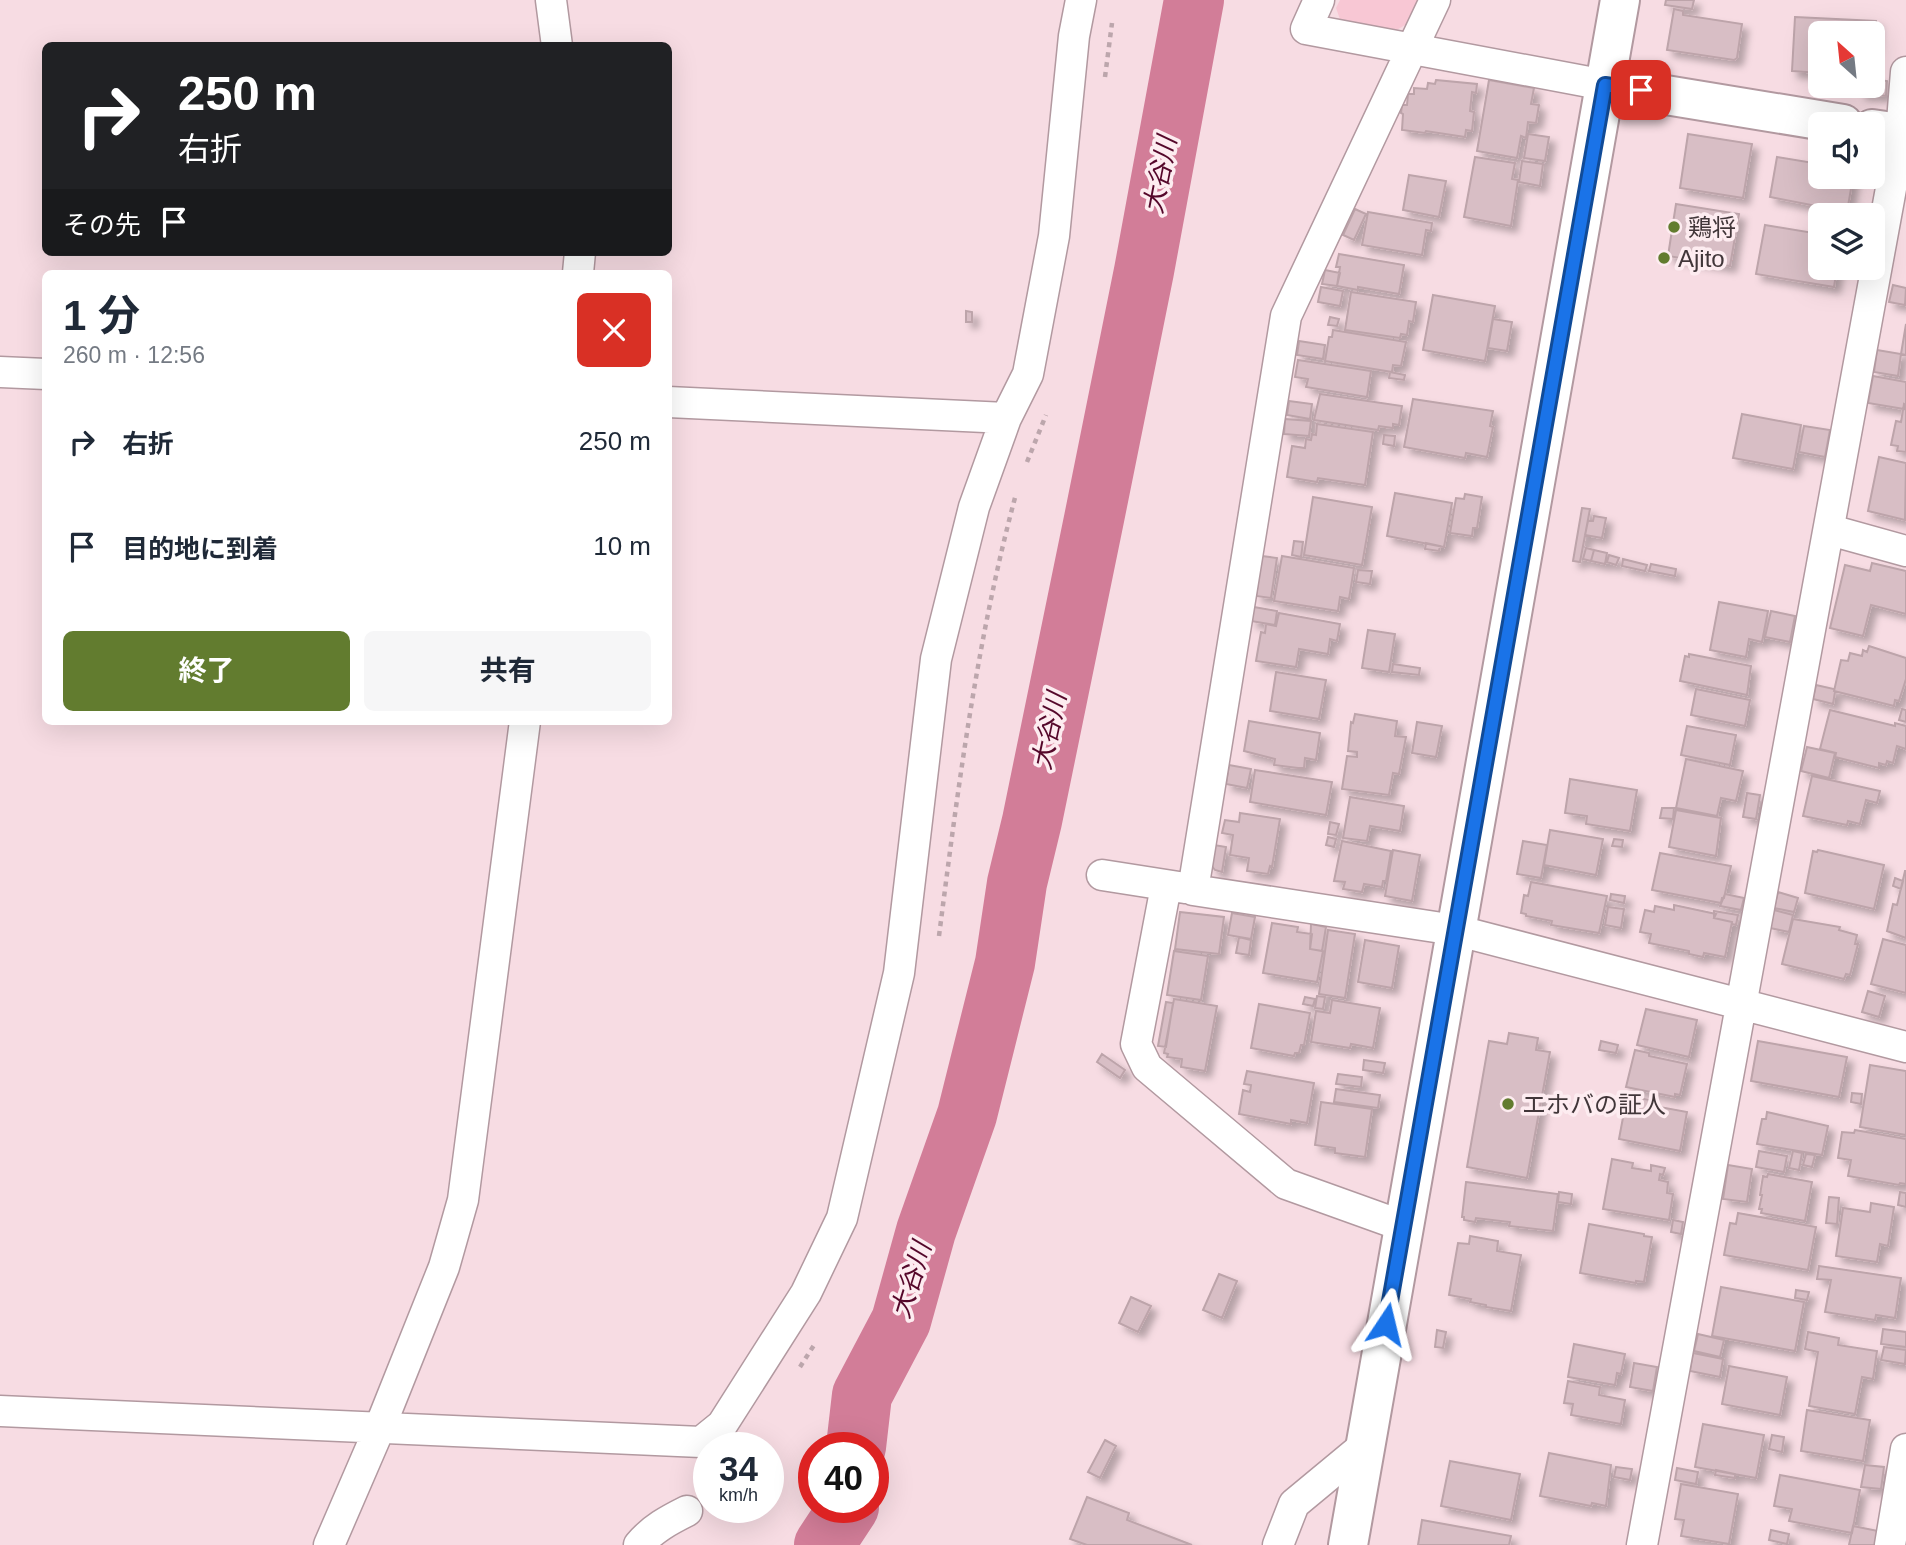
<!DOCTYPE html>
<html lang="ja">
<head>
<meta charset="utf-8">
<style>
  body { margin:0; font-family:Arial,"Noto Sans JP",sans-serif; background:#f6f6f7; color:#1f2937; height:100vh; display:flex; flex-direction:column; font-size:26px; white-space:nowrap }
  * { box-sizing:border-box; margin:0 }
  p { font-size:23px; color:#747a83 }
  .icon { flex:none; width:38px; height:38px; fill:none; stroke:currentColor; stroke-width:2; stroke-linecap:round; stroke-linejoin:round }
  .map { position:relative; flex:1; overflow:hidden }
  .panel { position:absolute; left:42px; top:270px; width:630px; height:455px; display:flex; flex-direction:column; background:#fff; border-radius:10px; box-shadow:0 7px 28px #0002 }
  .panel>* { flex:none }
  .banner { position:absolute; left:42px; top:42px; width:630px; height:214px; border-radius:10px; box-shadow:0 7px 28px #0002; background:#202124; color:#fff; overflow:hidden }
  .needle { width:46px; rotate:333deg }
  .buttons { position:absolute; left:1808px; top:21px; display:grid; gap:14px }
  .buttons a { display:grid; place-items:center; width:77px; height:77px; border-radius:10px; background:#fff; box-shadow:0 7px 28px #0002; font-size:35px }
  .speed { position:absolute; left:693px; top:1432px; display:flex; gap:14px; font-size:35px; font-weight:700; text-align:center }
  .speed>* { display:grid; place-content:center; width:91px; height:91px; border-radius:50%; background:#fff; box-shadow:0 7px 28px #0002; line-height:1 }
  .speed small { font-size:18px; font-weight:400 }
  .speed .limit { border:10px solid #d22; background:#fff; color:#111 }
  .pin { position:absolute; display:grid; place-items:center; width:60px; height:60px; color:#fff; margin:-30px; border-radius:14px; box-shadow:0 4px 10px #0006 }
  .me { position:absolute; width:77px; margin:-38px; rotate:10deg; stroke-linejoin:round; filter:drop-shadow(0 0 5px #0008) }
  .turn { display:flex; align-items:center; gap:24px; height:147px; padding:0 21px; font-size:32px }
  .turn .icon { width:91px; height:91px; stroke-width:2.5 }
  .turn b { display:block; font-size:49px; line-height:60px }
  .then { display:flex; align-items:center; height:66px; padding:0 21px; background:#0003; gap:14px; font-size:26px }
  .round { display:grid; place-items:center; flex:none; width:74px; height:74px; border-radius:10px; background:#f6f6f7 }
  .overview { display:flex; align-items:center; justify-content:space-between; height:119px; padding:0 21px }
  h1 { font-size:42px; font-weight:700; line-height:52px }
  .action { display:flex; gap:14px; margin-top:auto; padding:14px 21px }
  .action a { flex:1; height:80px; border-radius:10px; background:#627c2f; color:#fff; font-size:28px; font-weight:700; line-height:80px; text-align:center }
  .action a+a { background:#f6f6f7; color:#1f2937 }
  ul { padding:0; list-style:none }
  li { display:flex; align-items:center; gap:21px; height:105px; padding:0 21px }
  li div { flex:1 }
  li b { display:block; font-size:26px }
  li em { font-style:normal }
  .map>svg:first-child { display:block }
  .green { fill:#f8c7d4 }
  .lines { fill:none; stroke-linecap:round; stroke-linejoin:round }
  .river { stroke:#d27d98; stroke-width:60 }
  .building { fill:#d8bec5; stroke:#bda4aa; stroke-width:2; filter:url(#shadow) }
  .street-casing { stroke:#b299a0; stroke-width:33 }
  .secondary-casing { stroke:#b299a0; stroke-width:42 }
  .path { stroke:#bca6ac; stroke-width:4.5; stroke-dasharray:5 5; stroke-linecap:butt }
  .street { stroke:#fff; stroke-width:30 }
  .secondary { stroke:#fff; stroke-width:38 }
  .route-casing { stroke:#114b97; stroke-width:18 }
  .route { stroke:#1a73e8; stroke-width:12 }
  .poi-dot { fill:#627c2f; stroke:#fdecf0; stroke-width:2.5 }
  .labels { text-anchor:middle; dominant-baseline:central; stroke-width:7; stroke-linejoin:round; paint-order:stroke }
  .poi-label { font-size:24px; fill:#413639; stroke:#fdecf0; text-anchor:start }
  .water-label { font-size:26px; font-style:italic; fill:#55072a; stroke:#fdecf0 }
</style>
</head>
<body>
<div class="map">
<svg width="1906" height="1545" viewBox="0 0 1906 1545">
  <defs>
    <filter id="shadow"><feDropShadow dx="6" dy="6" stdDeviation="3.5" flood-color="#0004"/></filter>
  </defs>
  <rect width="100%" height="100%" fill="#f7dce3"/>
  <path class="green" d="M1340,0h78l-11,24 -14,8 -52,-10 -5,-14z"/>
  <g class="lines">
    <path class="river" d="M856,1447l6,-52 39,-74 25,-90 41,-116 38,-152 12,-80 15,-62 62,-302 50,-248 50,-271
      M824,1545l25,-38"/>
  </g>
  <path class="building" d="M1666,0h28l-2,9 -27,-4z
    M1674,9l9,2v4l59,9 -5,34 -3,2 -67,-10z
    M1795,17l81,4 -2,26 -2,-14h-52v40l-28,-2z
    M1872,79l15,2 -1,15 -26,-3 1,-7h11z
    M1436,80l41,4 -1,9 -4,-1 -2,19 4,1 -2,19 -6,-1 -1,7 -39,-6 -1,2 -23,-3 1,-16 -2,-1 1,-8h5l1,-11h6v-6l13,1 1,-6 7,1z
    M1489,80l45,8 -3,16 8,1 -3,18 -8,-1 -2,16 -5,-2 -4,22 -40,-7z
    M1528,134l21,3 -4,24 -21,-3z
    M1688,134l64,10 -9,54 -63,-10z
    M1475,157l40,6 -3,16 6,1 -7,46 -47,-9z
    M1777,157l43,7v13h33l-6,35 -77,-15z
    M1522,161l21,3 -3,22 -21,-4z
    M1409,175l37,6 -7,36 -36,-7z
    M1676,204l63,10 -9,52 -62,-10z
    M1355,209l11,5 -12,26 -11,-5z
    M1368,212l64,11 -1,8 -5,-1 -4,25 -60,-10z
    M1765,225l55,9v34h17l-3,19 -78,-13z
    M1339,254l65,11 -5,29 -41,-7v3l-21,-4 3,-19h-4z
    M1325,270l15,3 -3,13 -15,-2z
    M1893,285l13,3 -1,17 -16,-3z
    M1321,287l22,4 -3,15 -22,-4z
    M1351,292l65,10 -3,20 -4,-1 -2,14 -6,-1 -1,4 -55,-8z
    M1433,295l62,11 -10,55 -62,-11z
    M966,311l6,1v10h-6z
    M1330,317l9,2 -2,7 -9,-1z
    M1493,319l19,3 -5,29 -19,-3z
    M1906,324v31l-5,-1z
    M1333,330l73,12 -5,24 -8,-1 -1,7 -67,-11 4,-24h3z
    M1299,341l26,4 -2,14 -26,-4z
    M1877,350l24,4 -3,22 -24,-4z
    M1298,360l73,11 -4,26 -61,-10 2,-8 -13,-2z
    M1390,372l15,3 -1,5 -15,-2z
    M1873,376l33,6v23l-2,-1v5l-36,-6z
    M1320,394l82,12 -3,19 -6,-1v4l-14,-2 -1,4 -64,-10z
    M1413,399l80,12 -3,15 3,1 -6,30 -21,-4 -1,5 -61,-11z
    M1289,401l23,3 -2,15 -23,-4z
    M1904,404l2,1v47l-9,-1 1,-5 -7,-1 5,-24 5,1z
    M1742,414l59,11 -8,44 -60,-11z
    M1285,419l26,2 -2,15 -25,-2z
    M1317,424l56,8 -8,53 -47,-7 -1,4 -30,-5 5,-31 13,2 1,-9 5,1 1,-6 4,1z
    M1804,426l26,4 -5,27 -26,-5z
    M1384,435l11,1 -1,10 -11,-2z
    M1879,457l27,6 -1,57 -37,-9z
    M1395,493l57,10 -8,44 -57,-11z
    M1465,494l17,3 -5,31h-4l-1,8 -22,-3 6,-35 8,1z
    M1313,497l59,10 -10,58 -58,-10z
    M1582,508l8,1 -10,53 -7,-1z
    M1594,516l12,2 -4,20 -17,-3 3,-14h5z
    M1294,541l9,1 -2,15 -9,-2z
    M1426,543l14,3 -1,5 -14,-2z
    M1586,548l8,2 -3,11 -8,-2z
    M1594,550l13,3 -2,11 -14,-3z
    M1609,555l10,3 -3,7 -9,-3z
    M1262,556l15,2 -6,40 -15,-2z
    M1282,556l72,12 -5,31 -9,-2 -2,14 -64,-10z
    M1623,559l24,6 -2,6 -23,-5z
    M1872,563l34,8v43l-35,-9 -8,31 -33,-8 15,-63 25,6z
    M1651,564l25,5 -1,7 -26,-5z
    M1358,570l14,1 -2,13 -14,-2z
    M1719,602l49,9 -6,31 -13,-3 -3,18 -36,-7z
    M1254,607l23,4 -2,14 -24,-4z
    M1771,611l24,5 -5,26 -25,-5z
    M1279,613l61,11 -3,17 -7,-2 -2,15 -29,-5 -3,18 -40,-6 5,-29 4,1 1,-9 10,2z
    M1368,630l27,4 -6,38 -27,-4z
    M1869,646l37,12v21l-7,22 -4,-1 -1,6 -60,-15 7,-31 7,1 2,-8 12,3 1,-6 4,2z
    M1689,654l62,12 -4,29 -67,-14 5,-25 4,1z
    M1393,664l27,4 -1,7 -27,-3z
    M1276,672l50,8 -7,39 -49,-8z
    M1816,685l18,4 1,3 -2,12 -20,-5z
    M1696,689l54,11 -5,26 -54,-11z
    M1902,709l4,1v12l-7,-2z
    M1830,710l65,16v-3l11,3v23l-9,-3 -4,17 -6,-2 -1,4 -7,-2v5l-44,-11 1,-4 -16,-4z
    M1355,714l42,7 -2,15 11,1 -7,37 -6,-1 -4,22 -47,-6 5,-33 10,1v-5l-9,-1 3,-29 2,1z
    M1249,721l71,12 -4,27 -11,-2 -1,10h-6l-24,-3 1,-6 -31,-8z
    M1417,722l25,4 -6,31 -24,-4z
    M1687,726l49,9 -6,30 -49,-10z
    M1807,747l28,6 -6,25 -28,-7z
    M1686,759l57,12 -7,30 -15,-3 -4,18 -41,-8z
    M1229,765l22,4 -4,19 -21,-4z
    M1255,770l77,12 -6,33 -76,-13z
    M1812,776l68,15 -3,12 -11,-3 -6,24 -12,-3 -1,4 -44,-9z
    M1570,779l67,11 -7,41 -44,-7 1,-8 -22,-3z
    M1747,793l13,2 -4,24 -13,-2z
    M1350,797l54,9 -4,25 -30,-5 -3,15 -24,-3z
    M1662,808h12l-1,11 -13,-1z
    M1676,810l45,8 -5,38 -47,-9z
    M1240,813l40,6 -8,48 -2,-1 -2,8 -21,-3 2,-13 -19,-3 3,-20 -11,-2 3,-13 14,2z
    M1330,822l9,2 -3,11 -8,-1z
    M1550,830l53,9 -7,36 -52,-10z
    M1328,837l8,2 -2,8 -8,-2z
    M1614,839l9,1 -1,7 -10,-1z
    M1342,841l49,10 -5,30h-3l-1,6 -18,-3 -2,8 -19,-3 2,-7 -11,-1z
    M1523,841l24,4 -6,33 -24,-4z
    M1214,845l12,2 -4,25 -7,-2 -4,-5z
    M1393,850l27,5 -8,46 -27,-5z
    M1818,850l66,15 -10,44 -69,-16 8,-42 4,1z
    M1660,853l71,13 -7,32h-2l-1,5 -69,-13z
    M1905,871h1v67l-19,-7 6,-27 4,1z
    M1895,878l8,3 -2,8 -8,-3z
    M1531,882l76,14 -8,37 -48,-8 1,-4 -26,-5v-2l-5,-1 3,-18 4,1z
    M1778,892l20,6 -4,14 -20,-4z
    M1611,894l14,2 -1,7 -14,-3z
    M1725,894l19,4 -3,12 -21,-4z
    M1674,905l42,9 -2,4 18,4 -7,35 -21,-4 -1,4 -14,-3v-3l-40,-8 2,-9 -11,-2 5,-22 9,2 1,-6 19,4z
    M1608,907l16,2 -3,19 -16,-3z
    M1774,910l19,5 -4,17 -19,-4z
    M1714,911l24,4 -2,10 -4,-1v-2l-18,-4z
    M1180,912l44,5 -5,37 -44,-5z
    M1232,913l23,4 -4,22 -23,-4z
    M1793,919l47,8 -1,3 18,5 -2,9h3l-8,31 -4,-1 -2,5 -62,-15z
    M1272,923l26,4 -1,5 15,2 -2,15 13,2 -6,31 -54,-9z
    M1311,924l15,3 -4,24 -12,-2z
    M1328,930l27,4 -10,64 -26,-4z
    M1239,937l12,3 -2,15 -13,-2z
    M1883,939l23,6v48l-35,-9z
    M1365,940l34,6 -7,42 -34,-6z
    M1174,951l34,5 -7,44 -34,-5z
    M1868,991l17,5 -6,21 -17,-5z
    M1317,996l8,1 -2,12 -8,-1z
    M1305,997l10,2 -2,7 -10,-2z
    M1174,999l43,7 -12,65 -24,-4 1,-8 -15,-2 1,-3 -4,-1z
    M1332,1000l48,8 -7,40 -22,-4 -1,4 -39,-6 5,-31 14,2z
    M1166,1002l7,1 -7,44 -8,-1z
    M1259,1004l51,9 -6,32h-3l-2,8h-4l-1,3 -43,-8z
    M1646,1009l51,11 -8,37 -52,-12z
    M1509,1033l29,5 -2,12 14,2 -23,126 -60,-11 22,-126 18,3z
    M1601,1041l17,4 -2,8 -17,-3z
    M1758,1041l89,16 -8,40 -88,-16z
    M1635,1050l14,3v3l38,8 -7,31 -5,-1v3l-49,-10z
    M1102,1054l23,16 -5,8 -23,-16z
    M1364,1060l21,3 -2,10 -20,-3z
    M1870,1065l36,6v64l-46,-8z
    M1247,1071l67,12 -7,40 -16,-3v4l-52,-10 4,-24 7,2 1,-7 -7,-1z
    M1338,1074l24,3 -1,10 -25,-3z
    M1336,1089l44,6 -2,13 -44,-6z
    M1852,1093l10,1 -1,10 -10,-2z
    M1627,1096l23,4 -1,5 38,7 -7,39 -61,-12z
    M1321,1102l51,7 -7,48 -30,-4v-5l-20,-3z
    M1767,1112l61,14 -6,29 -65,-11 5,-25h4z
    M1855,1130l51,9v45l-6,-1 -1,2 -51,-9 3,-16 -13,-2 4,-26 12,1z
    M1759,1151l28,5 -3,16 -28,-5z
    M1793,1151l9,2 -3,17 -10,-2z
    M1806,1154l9,1 -3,12 -9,-2z
    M1612,1159l21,4 -1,5 19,3v-6l14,3 -2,7 -3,-1 -1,6 9,2 -1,11 6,1 -4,26 -66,-11z
    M1728,1165l24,4 -5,33 -24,-3z
    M1768,1174l44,8 -7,39 -44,-8 1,-4h-3l3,-14h-2l3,-19 4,1z
    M1466,1182l92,12 -5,37 -44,-5 1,-4 -34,-4 -1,4 -11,-2v-3h-2z
    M1559,1192l13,2 -1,10 -13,-2z
    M1900,1192l6,1v14l-8,-2z
    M1829,1197l10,1 -2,26 -11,-1z
    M1871,1203l23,4 -6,39 -8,-2 -3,18 -41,-6 7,-48 27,4z
    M1738,1213l78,14 -8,43 -84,-15 6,-32 6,1z
    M1673,1220l10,2 -2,12 -10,-2z
    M1589,1224l55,10v2l8,1 -8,45 -8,-1v2l-56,-10z
    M1470,1236l28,5 -1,10 24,4 -10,56 -25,-4v-2l-16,-3 1,-3 -22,-4 9,-52 11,1z
    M1819,1266l82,12 -6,40 -19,-3 -1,5 -50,-8 6,-32 -14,-1z
    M1219,1274l18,7 -15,37 -19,-8z
    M1721,1287l83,15 -9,49 -83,-15z
    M1796,1290l13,2 -2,8 -12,-2z
    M1131,1297l20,9 -13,26 -19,-9z
    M1883,1329l23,3v15l-25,-3z
    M1437,1330l9,2 -3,16 -8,-1z
    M1808,1332l31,6 -1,7 39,6 -4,28 -11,-2 -7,37 -46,-8 9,-54 -13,-3z
    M1698,1334l26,6 -4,17 -26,-6z
    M1574,1344l51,10 -4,20 -4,-1 -2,12 -47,-8z
    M1884,1347l22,3 -1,14 -24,-4z
    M1693,1353l30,6 -3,18 -30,-6z
    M1634,1363l23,4 -4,24 -23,-4z
    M1729,1366l58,11 -7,38 -58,-11z
    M1568,1381l32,6 -1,8 26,5 -4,24 -50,-9 2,-11 -9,-1z
    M1807,1410l63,10 -7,41 -62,-10z
    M1703,1424l61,11 -8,43 -61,-11z
    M1772,1435l12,2 -2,15 -13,-3z
    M1105,1440l11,6 -16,32 -12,-6z
    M1549,1453l62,12 -5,41 -14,-3 -1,3 -51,-10z
    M1450,1461l70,13 -9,46 -70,-14z
    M1865,1465l19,2 -3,22 -20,-2z
    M1616,1467l16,2 -2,11 -16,-3z
    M1677,1468l21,4 -2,12 -21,-4z
    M1716,1470l19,4v4l-20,-3z
    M1780,1475l80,15 -8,43 -63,-12 3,-12 -18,-3z
    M1681,1484l57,10 -9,50 -48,-8 3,-16 -9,-1z
    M1087,1497l42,16 -2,7 65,25h-105l-17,-6z
    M1422,1520l89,16 -2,9h-91z
    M1853,1526l25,5 -3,14h-26z
    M1771,1530l18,4 -2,10 -18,-4z"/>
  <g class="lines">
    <g class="street-casing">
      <path id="street" d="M551,0l6,46
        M1319,0l-13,29 299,56
        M1435,0l-149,316 -93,574 262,40 451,117
        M578,273l2,-21
        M0,372l46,2
        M668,402l338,16
        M1830,530l76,21
        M1102,875l83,13
        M1166,886l-30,158 11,23 139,117 117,42
        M0,1411l701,31 21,-17 84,-132 36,-75 57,-245 37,-314 38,-152 32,-89 22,-44 26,-138 20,-200 7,-36
        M329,1545l51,-118 64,-160 19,-67 62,-479
        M639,1545c13,-16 30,-25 48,-34
        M1278,1545l16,-41 70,-58
        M1642,1545l259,-1411 5,-62
        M1890,1545l16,-96"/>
    </g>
    <g class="secondary-casing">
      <path id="secondary" d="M1605,85l238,39
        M1872,129l34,5
        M1348,1545l272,-1545"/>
    </g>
    <path class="path" d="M1105,77l7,-54
      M1027,462l19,-47
      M939,936c19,-148 38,-298 77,-442
      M800,1367l16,-25"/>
    <use href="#street" class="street"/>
    <use href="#secondary" class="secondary"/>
  </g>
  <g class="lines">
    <g class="route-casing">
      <path id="route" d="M1386,1324l219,-1239 36,5"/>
    </g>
    <use href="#route" class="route"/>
  </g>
  <g class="poi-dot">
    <circle cx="1674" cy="227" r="7"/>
    <circle cx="1664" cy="258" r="7"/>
    <circle cx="1508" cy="1104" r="7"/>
  </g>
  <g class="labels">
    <g class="poi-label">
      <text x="1688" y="227">鶏将</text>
      <text x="1678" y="258">Ajito</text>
      <text x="1522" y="1104">エホバの証人</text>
    </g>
    <g class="water-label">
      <text transform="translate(1160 175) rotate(-79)">大谷川</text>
      <text transform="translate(1049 731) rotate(-78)">大谷川</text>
      <text transform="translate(911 1280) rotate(-73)">大谷川</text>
    </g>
  </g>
</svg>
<div class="buttons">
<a><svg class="needle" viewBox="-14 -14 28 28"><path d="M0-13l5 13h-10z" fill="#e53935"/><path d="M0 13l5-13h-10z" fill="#747a83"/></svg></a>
<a><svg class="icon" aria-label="sound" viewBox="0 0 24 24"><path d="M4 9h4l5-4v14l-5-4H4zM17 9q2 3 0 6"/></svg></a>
<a><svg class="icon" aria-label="layers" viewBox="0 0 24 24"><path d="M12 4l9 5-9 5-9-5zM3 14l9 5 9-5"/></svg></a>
</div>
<div class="speed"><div>34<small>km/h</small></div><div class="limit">40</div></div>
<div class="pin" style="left:1641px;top:90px;background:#d93025"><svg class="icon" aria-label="arrive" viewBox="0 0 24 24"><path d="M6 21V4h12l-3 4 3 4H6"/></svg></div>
<svg class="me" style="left:1386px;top:1324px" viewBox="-20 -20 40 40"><path d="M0-17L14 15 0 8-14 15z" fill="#1a73e8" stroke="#fff" stroke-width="4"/></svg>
<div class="banner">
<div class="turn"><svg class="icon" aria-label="right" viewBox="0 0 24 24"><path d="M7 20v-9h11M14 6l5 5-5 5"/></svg><div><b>250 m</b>右折</div></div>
<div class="then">その先<svg class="icon" aria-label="arrive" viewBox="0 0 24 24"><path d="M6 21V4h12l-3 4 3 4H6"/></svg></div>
</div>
<section class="panel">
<div class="overview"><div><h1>1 分</h1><p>260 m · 12:56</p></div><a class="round" style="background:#d93025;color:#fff"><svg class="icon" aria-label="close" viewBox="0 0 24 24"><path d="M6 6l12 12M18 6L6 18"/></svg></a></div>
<ul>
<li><svg class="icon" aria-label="right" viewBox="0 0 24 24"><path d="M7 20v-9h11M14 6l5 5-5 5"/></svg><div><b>右折</b></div><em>250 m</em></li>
<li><svg class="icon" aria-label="arrive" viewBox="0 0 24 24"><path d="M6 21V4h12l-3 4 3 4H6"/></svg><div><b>目的地に到着</b></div><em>10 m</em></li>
</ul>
<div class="action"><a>終了</a><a>共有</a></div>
</section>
</div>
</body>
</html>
